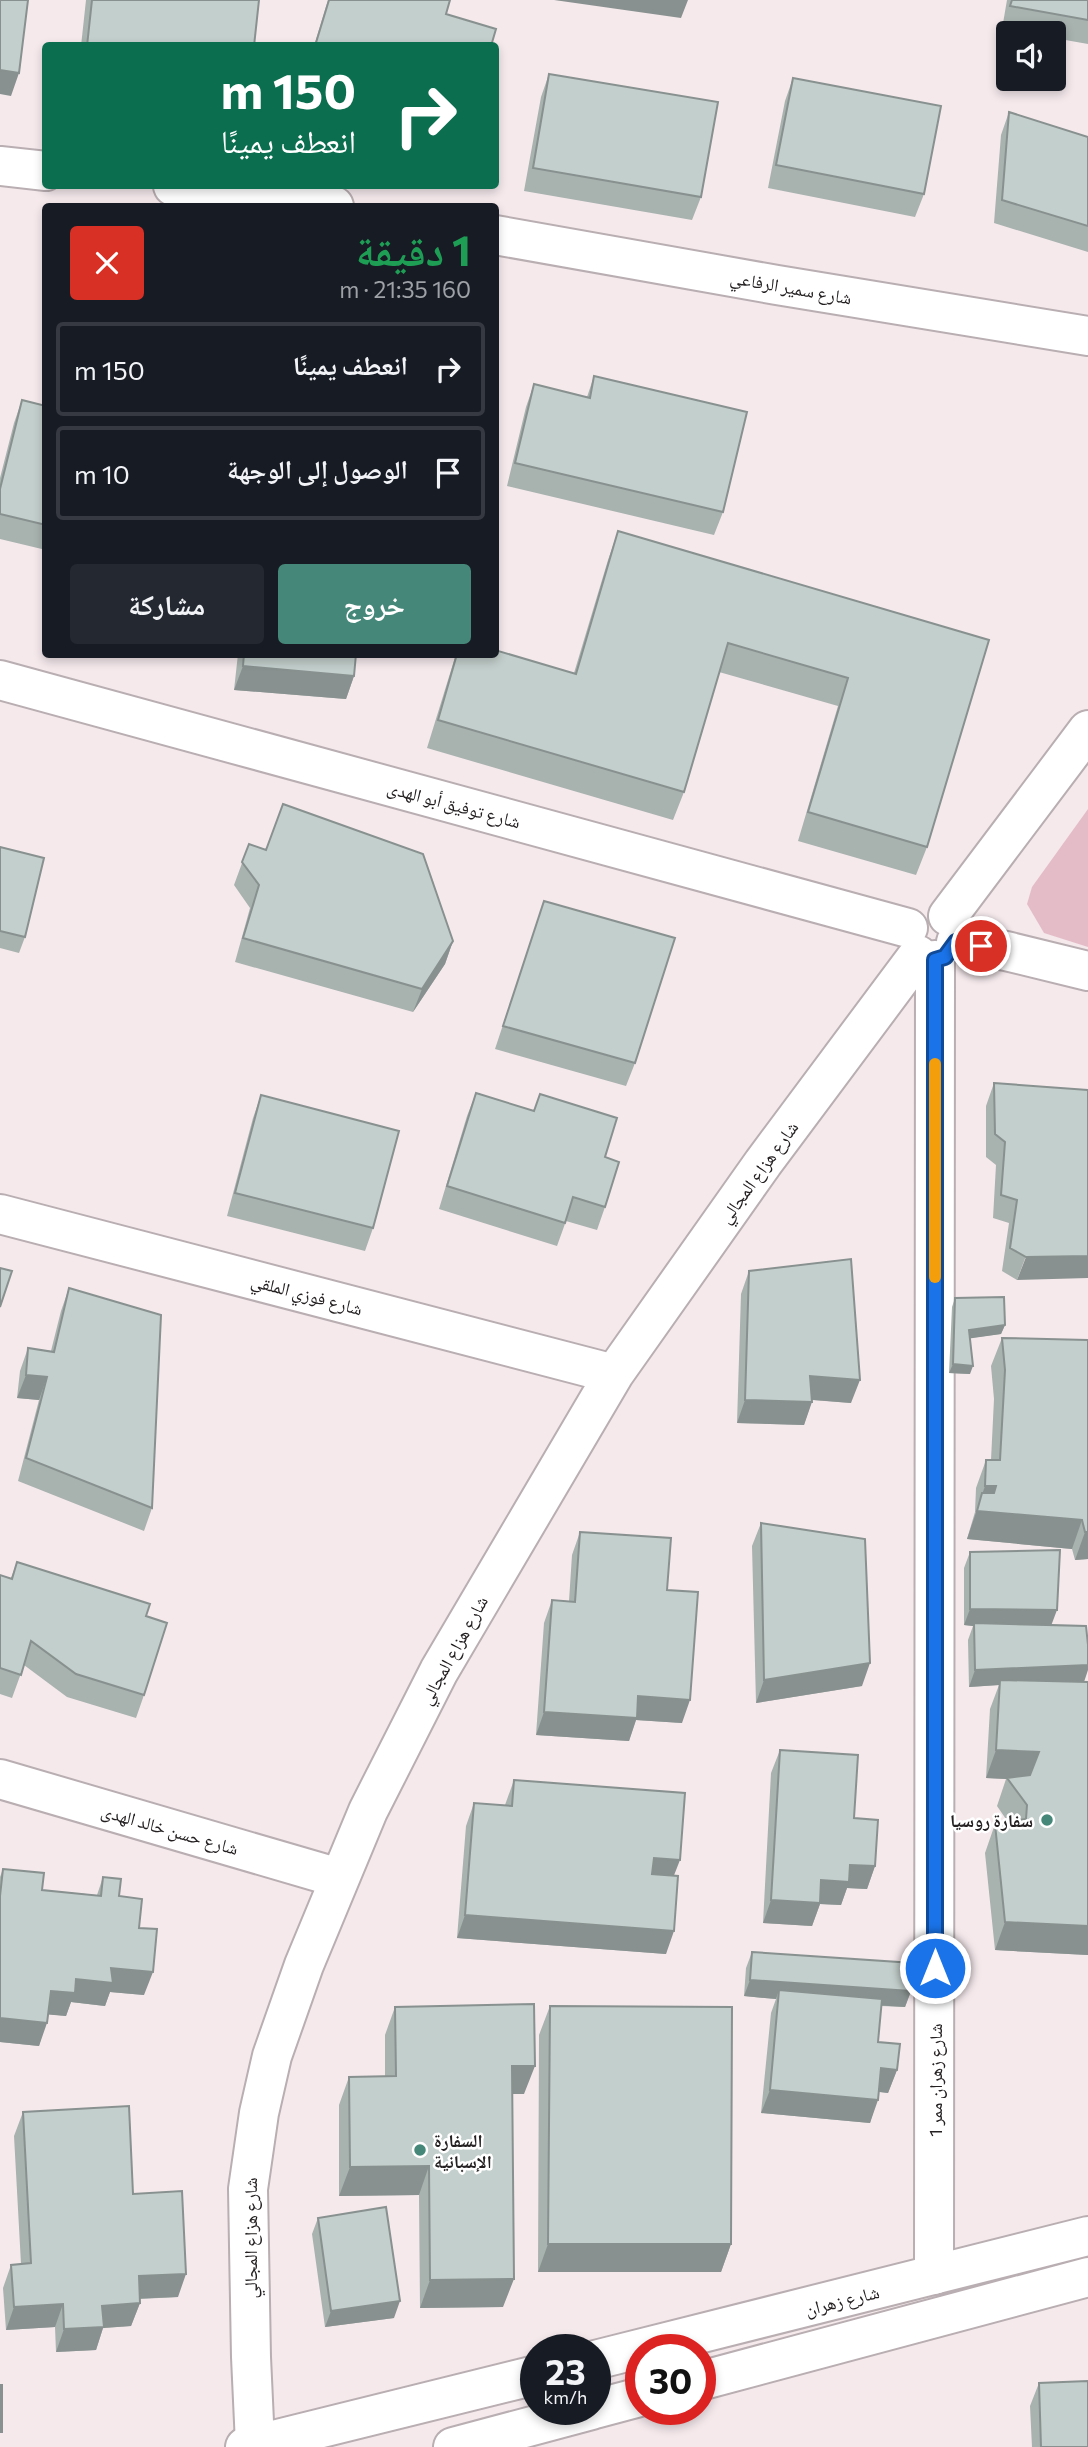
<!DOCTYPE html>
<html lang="ar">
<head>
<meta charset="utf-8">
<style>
  body { margin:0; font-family:Commissioner,"Noto Naskh Arabic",sans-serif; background:#242831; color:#f1f3f6; direction:rtl; height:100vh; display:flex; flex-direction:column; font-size:26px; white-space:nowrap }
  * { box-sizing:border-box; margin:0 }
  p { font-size:23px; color:#9ea1a6 }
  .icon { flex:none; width:38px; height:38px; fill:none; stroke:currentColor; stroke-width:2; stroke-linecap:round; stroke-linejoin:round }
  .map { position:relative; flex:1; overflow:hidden; direction:ltr }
  .sheet { position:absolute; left:42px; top:203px; width:457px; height:455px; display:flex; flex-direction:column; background:#171b24; border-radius:7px; box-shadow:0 4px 10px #0003; direction:rtl }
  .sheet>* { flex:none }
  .guide { position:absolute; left:42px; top:42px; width:457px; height:147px; border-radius:7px; box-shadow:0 4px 10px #0003; direction:rtl; background:#0b6e4f; color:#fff; overflow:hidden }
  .controls { position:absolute; left:996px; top:21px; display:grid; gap:14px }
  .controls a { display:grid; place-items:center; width:70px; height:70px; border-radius:7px; background:#171b24; box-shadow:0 4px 10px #0003; font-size:35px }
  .speed { position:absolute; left:520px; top:2334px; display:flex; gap:14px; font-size:35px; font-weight:700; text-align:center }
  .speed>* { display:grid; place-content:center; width:91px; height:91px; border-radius:50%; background:#171b24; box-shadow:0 4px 10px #0003; line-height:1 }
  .speed small { font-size:18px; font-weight:400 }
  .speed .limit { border:10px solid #d22; background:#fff; color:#111 }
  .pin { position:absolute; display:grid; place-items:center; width:60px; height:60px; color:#fff; margin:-30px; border:4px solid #fff; border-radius:50%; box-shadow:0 2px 7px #0007 }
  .me { position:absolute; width:77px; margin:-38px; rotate:0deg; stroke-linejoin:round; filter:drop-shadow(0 0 5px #0008) }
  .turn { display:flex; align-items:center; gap:24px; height:147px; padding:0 28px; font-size:32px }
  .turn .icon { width:91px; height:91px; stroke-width:2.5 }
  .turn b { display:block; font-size:49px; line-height:60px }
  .round { display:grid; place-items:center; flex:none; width:74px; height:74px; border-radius:7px; background:#242831 }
  .overview { display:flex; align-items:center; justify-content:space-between; height:119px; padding:0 28px }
  h1 { font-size:42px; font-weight:700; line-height:52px; color:#1e9e55 }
  .action { display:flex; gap:14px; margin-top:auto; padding:14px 28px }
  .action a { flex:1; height:80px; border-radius:7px; background:#458778; color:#fff; font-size:28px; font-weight:700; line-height:80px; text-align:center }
  .action a+a { background:#242831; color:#f1f3f6 }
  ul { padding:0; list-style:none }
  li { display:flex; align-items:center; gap:21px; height:94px; margin:0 14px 10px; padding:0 14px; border:4px solid #363941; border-radius:7px }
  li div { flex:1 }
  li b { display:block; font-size:26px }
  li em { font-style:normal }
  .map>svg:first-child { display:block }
  .green { fill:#e4bcc8 }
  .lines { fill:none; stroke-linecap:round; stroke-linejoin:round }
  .minor-casing { stroke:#b9aeb1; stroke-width:42 }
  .major-casing { stroke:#b9aeb1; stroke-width:42 }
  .minor { stroke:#fff; stroke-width:38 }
  .major { stroke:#fff; stroke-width:38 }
  .wall { fill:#a8b2af }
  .shaded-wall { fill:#88918f }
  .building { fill:#c3cfcc; stroke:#88918f; stroke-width:2 }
  .route-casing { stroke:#114b97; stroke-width:18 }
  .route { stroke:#1a73e8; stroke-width:12 }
  .slow { stroke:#f59e0b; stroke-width:12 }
  .poi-dot { fill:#458778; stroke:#fff; stroke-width:2.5 }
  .labels { text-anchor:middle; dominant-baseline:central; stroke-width:5; stroke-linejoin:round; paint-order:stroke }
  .street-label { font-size:18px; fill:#242021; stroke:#fff }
  .poi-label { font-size:18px; font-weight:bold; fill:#242021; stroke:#fff; text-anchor:end }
</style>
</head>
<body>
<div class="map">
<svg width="1088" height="2447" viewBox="0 0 1088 2447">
  <rect width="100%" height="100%" fill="#f5e9ec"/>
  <path class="green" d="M1088,809v138l-44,-14 -17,-29 5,-17z"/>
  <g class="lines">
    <g class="minor-casing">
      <path id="minor" d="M0,166l46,5
        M173,186l118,13 43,7
        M495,235l282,50 311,51
        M0,680l908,248
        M948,916l140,-186
        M956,942l50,9 82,20
        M0,1214l614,160
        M0,1779l339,99
        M934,2275l1,-1315
        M255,2444l-4,-87 -3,-168 11,-76 13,-57 32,-91 64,-154 71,-140 175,-297 149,-211 155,-208"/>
    </g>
    <g class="major-casing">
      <path id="major" d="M595,2360l493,-124
        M700,2381l388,-104
        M595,2409l45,-12
        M245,2447l291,-72
        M453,2447l139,-37"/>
    </g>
    <use href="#minor" class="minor"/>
    <use href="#major" class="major"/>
  </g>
  <path class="wall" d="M86,0h173l-5,46h-173z
    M328,0h122l-4,14 45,32h-177z
    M1007,0h81v44l-34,-6v-5h-28l-24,-4z
    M549,74l152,123 -9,23 -168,-29 17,-94z
    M793,78l131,116 -9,23 -147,-29 17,-87z
    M1009,112l79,25v115l-94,-29 7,-88z
    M594,376l129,136 -9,23 -207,-49 19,-79 8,-23 53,13z
    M22,400l24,6v144l-46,-11v-61l14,-55z
    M618,531l371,109 -62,207 -11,28 -118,-34 40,-135 -119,-34 -35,120 -11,28 -246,-72 29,-94h39l79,19 34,-113z
    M238,654h118l-2,22 -8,23 -112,-9z
    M249,844l204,97 -8,23 -32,48 -178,-50 15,-54 -16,-23z
    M0,847l25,90 -6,16 -19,-5z
    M544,901l91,162 -9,23 -131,-37z
    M994,1083l94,7 -71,190 -15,-9 7,-48 -16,-5 3,-53 -10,-8v-51z
    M476,1093l129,64v50l-8,23 -31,-9 -9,25 -118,-37 28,-93z
    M261,1095l112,133 -8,23 -138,-35 26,-98z
    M749,1271l102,132 -39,-3 -8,25 -67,-2 4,-129z
    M69,1288l83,220 -8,23 -126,-50 21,-81 -22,-2 3,-27 8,-23 23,3 10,-40z
    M955,1298l50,27 -4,9 -31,4v36l-21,-1 3,-66z
    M1002,1338l86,2v219l-13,1 -3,-11 -105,-10 8,-27 1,-24 10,-28h5l3,-61 -3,-33z
    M761,1523l101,163 -106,17 -4,-157z
    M580,1532l87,58 15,133 -46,-3 -7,21 -93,-6 8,-112 8,-23 17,1 3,-46z
    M970,1552l81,73 33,57 4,273 -93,-5 -10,-97 10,-29 13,-2 -11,-16 9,-27 -20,-1 4,-69 9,-24 -30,2 -1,-47 5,-14 -9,-1v-57z
    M17,1562l129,54 -2,79 -8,23 -69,-21 -43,-32 -12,33 -12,-4v-119l11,3z
    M780,1750l74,68 21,48 -8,23 -20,-1 -6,17 -21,-1 -8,22 -49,-3 8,-150z
    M514,1780l160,96 -8,78 -209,-16 9,-112 8,-23 31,2z
    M3,1869l39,21 55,5 6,-18 16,19 20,32 5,67 -34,-3 -5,14 -34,-4 -5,14 -18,-2 -9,32 -39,-4v-165z
    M752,1952l159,39 -6,16 -24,-1 -3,36 19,28 -9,23 -9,-1 -9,31 -109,-10 10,-100 5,-14 -32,-3 2,-28z
    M550,2006l181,238 -10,28h-183l1,-237z
    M395,2007l129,87h-12l-9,213 -83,1 -1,-113 -80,1v-91l10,-28 36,-1v-41z
    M23,2112l110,82 45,103 -38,2v4l-9,23 -28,2 -7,22 -40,2 -1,-25 -49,3 -3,-42 8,-23 10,-1 -7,-128z
    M318,2218l76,100 -69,9 -13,-93z
    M1039,2383l49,64h-56l-2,-41z"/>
  <path class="shaded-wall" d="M554,0h134l-7,18z
    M0,70l19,3 -8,23 -11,-2z
    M243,666l111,10 -8,23 -112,-9z
    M453,941l-8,23 -32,48 9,-23z
    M1088,1256v22l-71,2 9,-23z
    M1005,1325l-4,9 -35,5 3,-9z
    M953,1364l20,2 -3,8 -21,-1z
    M26,1375l21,2 -8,23 -22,-2z
    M810,1376l50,4 -9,23 -49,-4z
    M745,1400l67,2 -8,23 -67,-2z
    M985,1486h11l-9,26 95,8 -10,29 -105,-10z
    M1085,1532h3v27l-13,1z
    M970,1609l87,1 -6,16 -77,-3 -1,3 -9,-1z
    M870,1663l-8,23 -106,17 8,-23z
    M1088,1665v5l-4,12 -84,-2 -1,5 -30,2 6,-17z
    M638,1696l52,4 -8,23 -46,-3 -7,21 -93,-6 8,-23z
    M996,1750l43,2 -11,29 -21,-3 -1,1 -20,-1z
    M654,1858l26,2 -9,23 -26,-2z
    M850,1865l25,1 -8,23 -20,-1 -6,17 -21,-1 -8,22 -49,-3 8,-23 50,-20z
    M465,1915l209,16 -8,23 -209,-16z
    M1005,1922l83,4v29l-93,-5z
    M111,1968l42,4 -9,23 -34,-3 -5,14 -34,-4 -5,14 -24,-2 9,-23 25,-12z
    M750,1980l161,11 -6,16 -127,-8 1,-9 -3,9 -32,-3z
    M0,2018l47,5 -8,23 -39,-4z
    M512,2066h23l-11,28h-23z
    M881,2068l16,2 -9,23 -15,-2z
    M770,2090l108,10 -8,23 -109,-10z
    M429,2166l-10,29 -80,1 11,-29z
    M548,2244h183l-10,28h-183z
    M186,2274l-8,23 -48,2 9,-23z
    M514,2279l-11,28 -83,1 10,-28z
    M400,2301l-6,17 -69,9 6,-16z
    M140,2303l-9,23 -28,2 -7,22 -40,2 8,-23 38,-23z
    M63,2304l-8,23 -49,3 8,-23z"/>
  <path class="building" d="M0,0h28l-9,73 -19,-3z
    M92,0h167l-5,46h-167z
    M329,0h121l-4,14 50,15 -5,17h-176z
    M1012,0h76v20l-78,-14z
    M549,74l169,28 -17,95 -168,-29z
    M793,78l148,28 -17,88 -148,-29z
    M1009,112l79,25v89l-86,-26z
    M594,376l153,36 -24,100 -208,-49 19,-79 56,14z
    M22,400l24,6v119l-46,-11v-25z
    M618,531l371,109 -62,207 -119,-35 40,-134 -120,-35 -44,149 -246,-72 19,-66h38v-4l81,24z
    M244,654h112l-2,22 -111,-10z
    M283,804l140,50 30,87 -31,48 -179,-51 16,-53 -17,-23 7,-18 17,6z
    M0,847l44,11 -19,79 -25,-6z
    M544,901l131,37 -40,125 -132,-37z
    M994,1083l94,7v166l-62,1 -16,-9 7,-48 -16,-5 4,-53 -10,-8z
    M476,1093l58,18 6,-17 77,24 -12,39 14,5 -14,45 -32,-10 -8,26 -118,-37z
    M261,1095l138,36 -26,97 -138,-35z
    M851,1259l9,121 -50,-4 2,26 -67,-2 4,-129z
    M0,1268l12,3 -12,36z
    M69,1288l92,27 -9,193 -126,-50 21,-81 -21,-2 2,-27 26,4z
    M1004,1297l1,28 -36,5 4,36 -20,-2 2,-66z
    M1002,1338l86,2v192h-3l-3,-12 -105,-9 5,-18h12l2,-7h-11l1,-26h14l5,-90z
    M761,1523l104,16 5,124 -106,17z
    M580,1532l91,6 -4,52 31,2 -8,108 -52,-4 -1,22 -93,-6 8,-112 23,2z
    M1060,1550l-3,60 -87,-1v-57z
    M17,1562l133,42 -4,12 21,7 -23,72 -68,-21 -45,-33 -10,34 -21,-7v-93l12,4z
    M974,1623l112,3 2,19v20l-113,5z
    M1000,1680l88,2v244l-83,-4 -10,-98 31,-5 1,-14 -20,-27 23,-3 9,-23 -43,-2z
    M780,1750l78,5 -4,63 24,2 -3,46 -25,-1 -1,17 -28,-2 -1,23 -49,-3z
    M514,1780l171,13 -5,67 -26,-2 -2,16 26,2 -4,55 -209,-16 9,-112 38,3z
    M3,1869l41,4 -2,17 59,6 2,-19 18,2 -2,17 23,3 -3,29 18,1 -4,43 -42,-4 2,15 -37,-4 -1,14 -24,-2 -4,32 -47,-5v-122z
    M752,1952l161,11 -2,28 -161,-11z
    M779,1990l103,9 -4,43 22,2 -3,26 -16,-2 -3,32 -108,-10z
    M534,2004l1,62h-23l2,213 -84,1 -1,-114 -79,1 -1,-90 47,-1 -1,-69z
    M550,2006l182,1 -1,237h-183z
    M129,2106l4,88 49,-3 4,83 -47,2 1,27 -38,3 2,21 -40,2 -1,-25 -49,3 -3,-42 20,-2 -8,-151z
    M386,2207l14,94 -69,10 -13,-93z
    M1088,2381v66h-47l-2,-64z
    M0,2385h2v47h-2z"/>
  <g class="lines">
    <g class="route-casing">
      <path id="route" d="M935,1968v-1008l10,-3 11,-15 25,4"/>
    </g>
    <use href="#route" class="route"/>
    <path class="slow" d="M935,1277v-213"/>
  </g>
  <g class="poi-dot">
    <circle cx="1047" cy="1820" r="7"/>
    <circle cx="420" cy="2150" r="7"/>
  </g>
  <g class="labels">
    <g class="street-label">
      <text transform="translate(791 287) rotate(10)">شارع سمير الرفاعي</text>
      <text transform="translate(454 804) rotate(15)">شارع توفيق أبو الهدى</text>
      <text transform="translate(758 1172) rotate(-54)">شارع هزاع المجالي</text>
      <text transform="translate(307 1294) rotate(15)">شارع فوزي الملقي</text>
      <text transform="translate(453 1650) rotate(-61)">شارع هزاع المجالي</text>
      <text transform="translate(170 1829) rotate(16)">شارع حسن خالد الهدى</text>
      <text transform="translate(935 2080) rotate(-90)">شارع زهران ممر 1</text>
      <text transform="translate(250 2238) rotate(-90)">شارع هزاع المجالي</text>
      <text transform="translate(842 2300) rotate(-14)">شارع زهران</text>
    </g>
    <g class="poi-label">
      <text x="1033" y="1820">سفارة روسيا</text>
      <text x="434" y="2140" text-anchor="start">السفارة<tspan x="434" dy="21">الإسبانية</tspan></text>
    </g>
  </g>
</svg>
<div class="controls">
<a><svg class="icon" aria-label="sound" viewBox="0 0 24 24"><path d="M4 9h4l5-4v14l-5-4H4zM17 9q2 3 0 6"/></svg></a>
</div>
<div class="speed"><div>23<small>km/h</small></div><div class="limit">30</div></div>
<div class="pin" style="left:981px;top:946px;background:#d93025"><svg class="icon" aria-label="arrive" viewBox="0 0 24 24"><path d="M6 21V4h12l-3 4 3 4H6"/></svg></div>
<svg class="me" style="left:935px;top:1968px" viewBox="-20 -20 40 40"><circle r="17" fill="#1a73e8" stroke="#fff" stroke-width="3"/><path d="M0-11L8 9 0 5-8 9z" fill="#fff"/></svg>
<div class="guide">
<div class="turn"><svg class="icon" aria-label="right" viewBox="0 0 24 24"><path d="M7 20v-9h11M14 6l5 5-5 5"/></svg><div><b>150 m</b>انعطف يمينًا</div></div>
</div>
<section class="sheet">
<div class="overview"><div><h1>1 دقيقة</h1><p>160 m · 21:35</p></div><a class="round" style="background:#d93025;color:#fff"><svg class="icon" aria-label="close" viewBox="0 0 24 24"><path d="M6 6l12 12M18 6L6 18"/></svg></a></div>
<ul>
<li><svg class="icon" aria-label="right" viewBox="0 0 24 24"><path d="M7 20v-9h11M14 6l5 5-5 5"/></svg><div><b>انعطف يمينًا</b></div><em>150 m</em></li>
<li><svg class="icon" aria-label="arrive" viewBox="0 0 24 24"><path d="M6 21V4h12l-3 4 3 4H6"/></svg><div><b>الوصول إلى الوجهة</b></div><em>10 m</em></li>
</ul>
<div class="action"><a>خروج</a><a>مشاركة</a></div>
</section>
</div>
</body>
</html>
